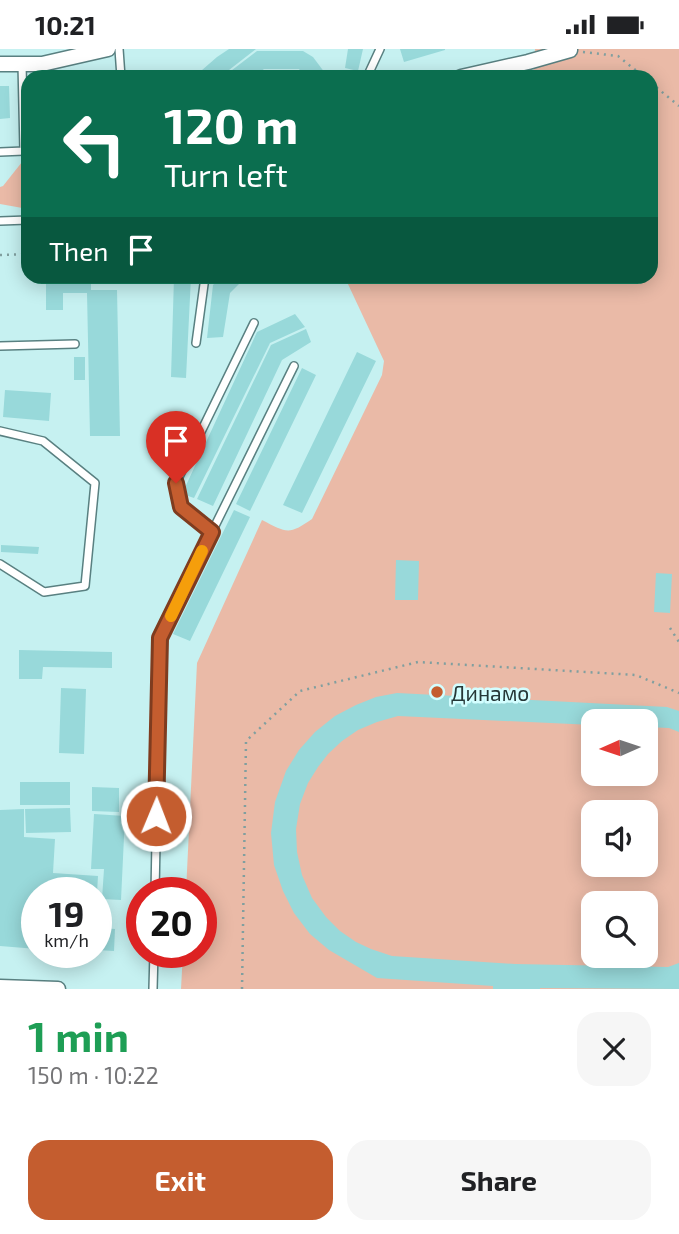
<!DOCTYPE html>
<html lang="en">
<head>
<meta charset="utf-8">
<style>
  body { margin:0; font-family:"Exo 2",sans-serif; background:#f6f6f6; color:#202124; height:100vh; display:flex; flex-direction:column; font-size:26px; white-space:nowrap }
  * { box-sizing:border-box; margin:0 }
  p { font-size:23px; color:#757577 }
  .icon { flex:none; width:38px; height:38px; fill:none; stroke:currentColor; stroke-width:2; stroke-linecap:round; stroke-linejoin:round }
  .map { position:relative; height:940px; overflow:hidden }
  .details { display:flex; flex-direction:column; background:#fff; flex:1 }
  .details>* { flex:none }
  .top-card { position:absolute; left:21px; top:21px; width:637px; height:214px; border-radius:21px; box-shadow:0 4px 18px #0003; background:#0b6e4f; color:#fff; overflow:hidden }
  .needle { width:46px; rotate:267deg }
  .buttons { position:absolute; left:581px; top:660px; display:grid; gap:14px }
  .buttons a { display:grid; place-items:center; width:77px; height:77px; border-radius:14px; background:#fff; box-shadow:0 4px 18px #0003; font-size:35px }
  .speed { position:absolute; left:21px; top:828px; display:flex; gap:14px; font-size:35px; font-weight:700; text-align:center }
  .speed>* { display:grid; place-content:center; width:91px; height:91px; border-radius:50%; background:#fff; box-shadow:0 4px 18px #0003; line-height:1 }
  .speed small { font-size:18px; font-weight:400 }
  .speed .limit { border:10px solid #d22; background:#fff; color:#111 }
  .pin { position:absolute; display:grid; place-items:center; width:60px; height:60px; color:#fff; margin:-72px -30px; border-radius:50% 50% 50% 0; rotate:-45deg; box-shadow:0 0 7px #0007 }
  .pin .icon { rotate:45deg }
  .me { position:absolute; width:77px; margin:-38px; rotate:1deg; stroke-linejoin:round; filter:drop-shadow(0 0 5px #0008) }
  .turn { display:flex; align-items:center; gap:24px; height:147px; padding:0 28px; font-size:32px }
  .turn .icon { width:91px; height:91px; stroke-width:2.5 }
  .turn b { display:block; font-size:49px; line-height:60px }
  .then { display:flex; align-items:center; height:66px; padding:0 28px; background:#0003; gap:14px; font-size:26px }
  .round { display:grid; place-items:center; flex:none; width:74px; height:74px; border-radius:21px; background:#f6f6f6 }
  .headline { display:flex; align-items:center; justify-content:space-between; height:119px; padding:0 28px }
  h1 { font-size:42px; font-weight:700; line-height:52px; color:#1e9e55 }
  .action { display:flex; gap:14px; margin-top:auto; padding:14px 28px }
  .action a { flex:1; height:80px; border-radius:21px; background:#c45d2f; color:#fff; font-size:28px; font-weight:700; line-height:80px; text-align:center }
  .action a+a { background:#f6f6f6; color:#202124 }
  .status { display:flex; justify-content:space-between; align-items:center; height:49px; padding:0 35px; background:#fff; direction:ltr }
  .status svg { height:19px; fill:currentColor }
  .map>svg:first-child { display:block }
  .green { fill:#eabaa7; fill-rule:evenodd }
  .building { fill:#98d9da }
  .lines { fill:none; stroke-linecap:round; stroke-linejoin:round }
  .lane-casing { stroke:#598081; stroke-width:10 }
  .street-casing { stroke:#598081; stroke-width:17 }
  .path { stroke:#809f9f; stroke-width:2.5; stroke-dasharray:2 5; stroke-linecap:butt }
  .lane { stroke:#fff; stroke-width:7 }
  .street { stroke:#fff; stroke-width:14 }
  .route-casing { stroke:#7f3c1f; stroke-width:18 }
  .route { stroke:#c45d2f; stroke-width:12 }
  .slow { stroke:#f59e0b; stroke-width:12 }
  .poi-dot { fill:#c45d2f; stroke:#d3feff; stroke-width:2.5 }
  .labels { text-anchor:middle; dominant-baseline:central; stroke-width:5; stroke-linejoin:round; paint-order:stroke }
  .poi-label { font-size:21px; fill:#263737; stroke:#d3feff; text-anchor:start }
</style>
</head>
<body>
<div class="status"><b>10:21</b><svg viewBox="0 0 49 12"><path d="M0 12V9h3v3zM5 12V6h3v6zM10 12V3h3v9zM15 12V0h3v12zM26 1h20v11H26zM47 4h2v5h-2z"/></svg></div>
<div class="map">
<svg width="679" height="940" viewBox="0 0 679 940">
  <rect width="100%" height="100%" fill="#c6f1f1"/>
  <path class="green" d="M535,0h144v940h-498l2,-37h18v-59l-15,-1 11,-229 65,-143c25,13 27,15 50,-1l70,-144 2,-14 -37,-79 1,-5h303v-200h-118zM593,672h53v52h-53zM593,763h53v53h-53zM593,854h53v52h-53z
    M28,110v50l-28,-5v-17l3,-1 19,-24z"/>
  <path class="building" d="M229,0h27l-36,28h-26l23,-20z
    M348,0h15l-5,22 -13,-3z
    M400,0h45v1l-41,12z
    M257,2h46l10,6 15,20h-24l-5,-8h-35l-11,8h-30z
    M0,37h9l1,32 -10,1z
    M174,228h17l-5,101 -15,-1z
    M221,228h25l-16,16 -7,44 -16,1 6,-53z
    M46,230h45v11h26l3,146h-30l-3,-143h-24v17h-17z
    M295,265l10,13 -35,16 -76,155 -12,-4 75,-162z
    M306,280l5,13 -29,18 -69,146 -16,-7 74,-154z
    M357,303l19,9 -74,152 -19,-8z
    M74,308h11v23h-11z
    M302,319l14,7 -66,136 -14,-7z
    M5,341l46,3 -2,28 -46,-4z
    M234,461l16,7 -60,124 -17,-7z
    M1,496l38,2 -1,7 -37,-2z
    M396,511l23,1 -1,39h-23z
    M656,524l16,1 -2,39 -16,-1z
    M19,601l93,2v16l-69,-1 -1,12h-23z
    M61,639l25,1 -2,65 -25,-1z
    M397,644l270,14 12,4v21l-10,-4 -23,-1v-6h-53v4l-195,-9 -21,6 -19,8 -16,11 -14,13 -10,13 -10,16 -8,21 -4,25 1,23 5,23 10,23 14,19 14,14 16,11 15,7 21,7 123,8 153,3 11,-4v26l-139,-1v1h-47v-3l-116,-8 -48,-28 -19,-16 -16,-21 -11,-22 -9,-26 -3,-32 4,-31 11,-31 13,-21 16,-18 20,-16 21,-11 20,-8z
    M20,733h50v23h-50z
    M92,738l27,1v24l-27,-1z
    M70,759l1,24 -45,1 -1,-24z
    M24,760v28l31,2 -2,34 45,3 -1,17h-60v56l-37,-3v-136z
    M94,765l31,2 -4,84 -19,-1 2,-30h-13z
    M96,864l6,1 -1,14 14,1 -1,22 -18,-1z"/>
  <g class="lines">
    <g class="lane-casing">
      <path id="lane" d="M119,0l2,28
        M367,28l13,-28
        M0,103l24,-1 -2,-87
        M0,172l28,-1
        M196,294l9,-66
        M0,297l75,-2
        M0,382l43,10 52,42 -10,103 -41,6 -44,-28
        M212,483l-31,-25 -5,-24 78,-160
        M155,844l5,-256 134,-271
        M153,940l1,-37"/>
    </g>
    <g class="street-casing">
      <path id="street" d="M0,15h42l66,-15
        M461,28l67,-15 42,-12
        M0,938l58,2"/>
    </g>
    <path class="path" d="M583,3l35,4 26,21
      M651,34l28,23
      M0,206l28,-1
      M670,579l9,14
      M242,940l4,-248 54,-50 118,-29 218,13 43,18"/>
    <use href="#lane" class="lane"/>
    <use href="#street" class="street"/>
  </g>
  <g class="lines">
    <g class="route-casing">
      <path id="route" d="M156,767l4,-178 52,-106 -31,-25 -5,-24"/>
    </g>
    <use href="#route" class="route"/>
    <path class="slow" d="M171,567l31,-65"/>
  </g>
  <circle class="poi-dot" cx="437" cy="643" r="7"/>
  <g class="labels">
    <g class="poi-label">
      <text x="451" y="643">Динамо</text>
    </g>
  </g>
</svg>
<div class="buttons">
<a><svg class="needle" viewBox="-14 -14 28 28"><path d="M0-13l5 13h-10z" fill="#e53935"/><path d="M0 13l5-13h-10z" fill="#757577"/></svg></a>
<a><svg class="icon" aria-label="sound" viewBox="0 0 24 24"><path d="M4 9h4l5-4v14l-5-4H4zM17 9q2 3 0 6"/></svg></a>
<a><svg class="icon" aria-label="search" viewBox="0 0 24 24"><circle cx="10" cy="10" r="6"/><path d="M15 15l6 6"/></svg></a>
</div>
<div class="speed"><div>19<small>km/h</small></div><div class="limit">20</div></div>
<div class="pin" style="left:176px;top:434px;background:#d93025"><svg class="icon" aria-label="arrive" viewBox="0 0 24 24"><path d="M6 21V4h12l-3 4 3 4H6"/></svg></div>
<svg class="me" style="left:156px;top:767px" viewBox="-20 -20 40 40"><circle r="17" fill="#c45d2f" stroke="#fff" stroke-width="3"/><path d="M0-11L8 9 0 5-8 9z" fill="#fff"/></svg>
<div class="top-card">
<div class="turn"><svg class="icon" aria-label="left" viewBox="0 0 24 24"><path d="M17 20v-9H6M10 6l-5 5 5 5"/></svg><div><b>120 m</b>Turn left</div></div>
<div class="then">Then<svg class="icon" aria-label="arrive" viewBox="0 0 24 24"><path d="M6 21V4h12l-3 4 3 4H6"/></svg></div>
</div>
</div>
<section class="details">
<div class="headline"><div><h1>1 min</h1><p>150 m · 10:22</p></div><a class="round"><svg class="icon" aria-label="close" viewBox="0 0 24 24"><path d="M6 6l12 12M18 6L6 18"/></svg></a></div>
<div class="action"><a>Exit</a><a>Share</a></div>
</section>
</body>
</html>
